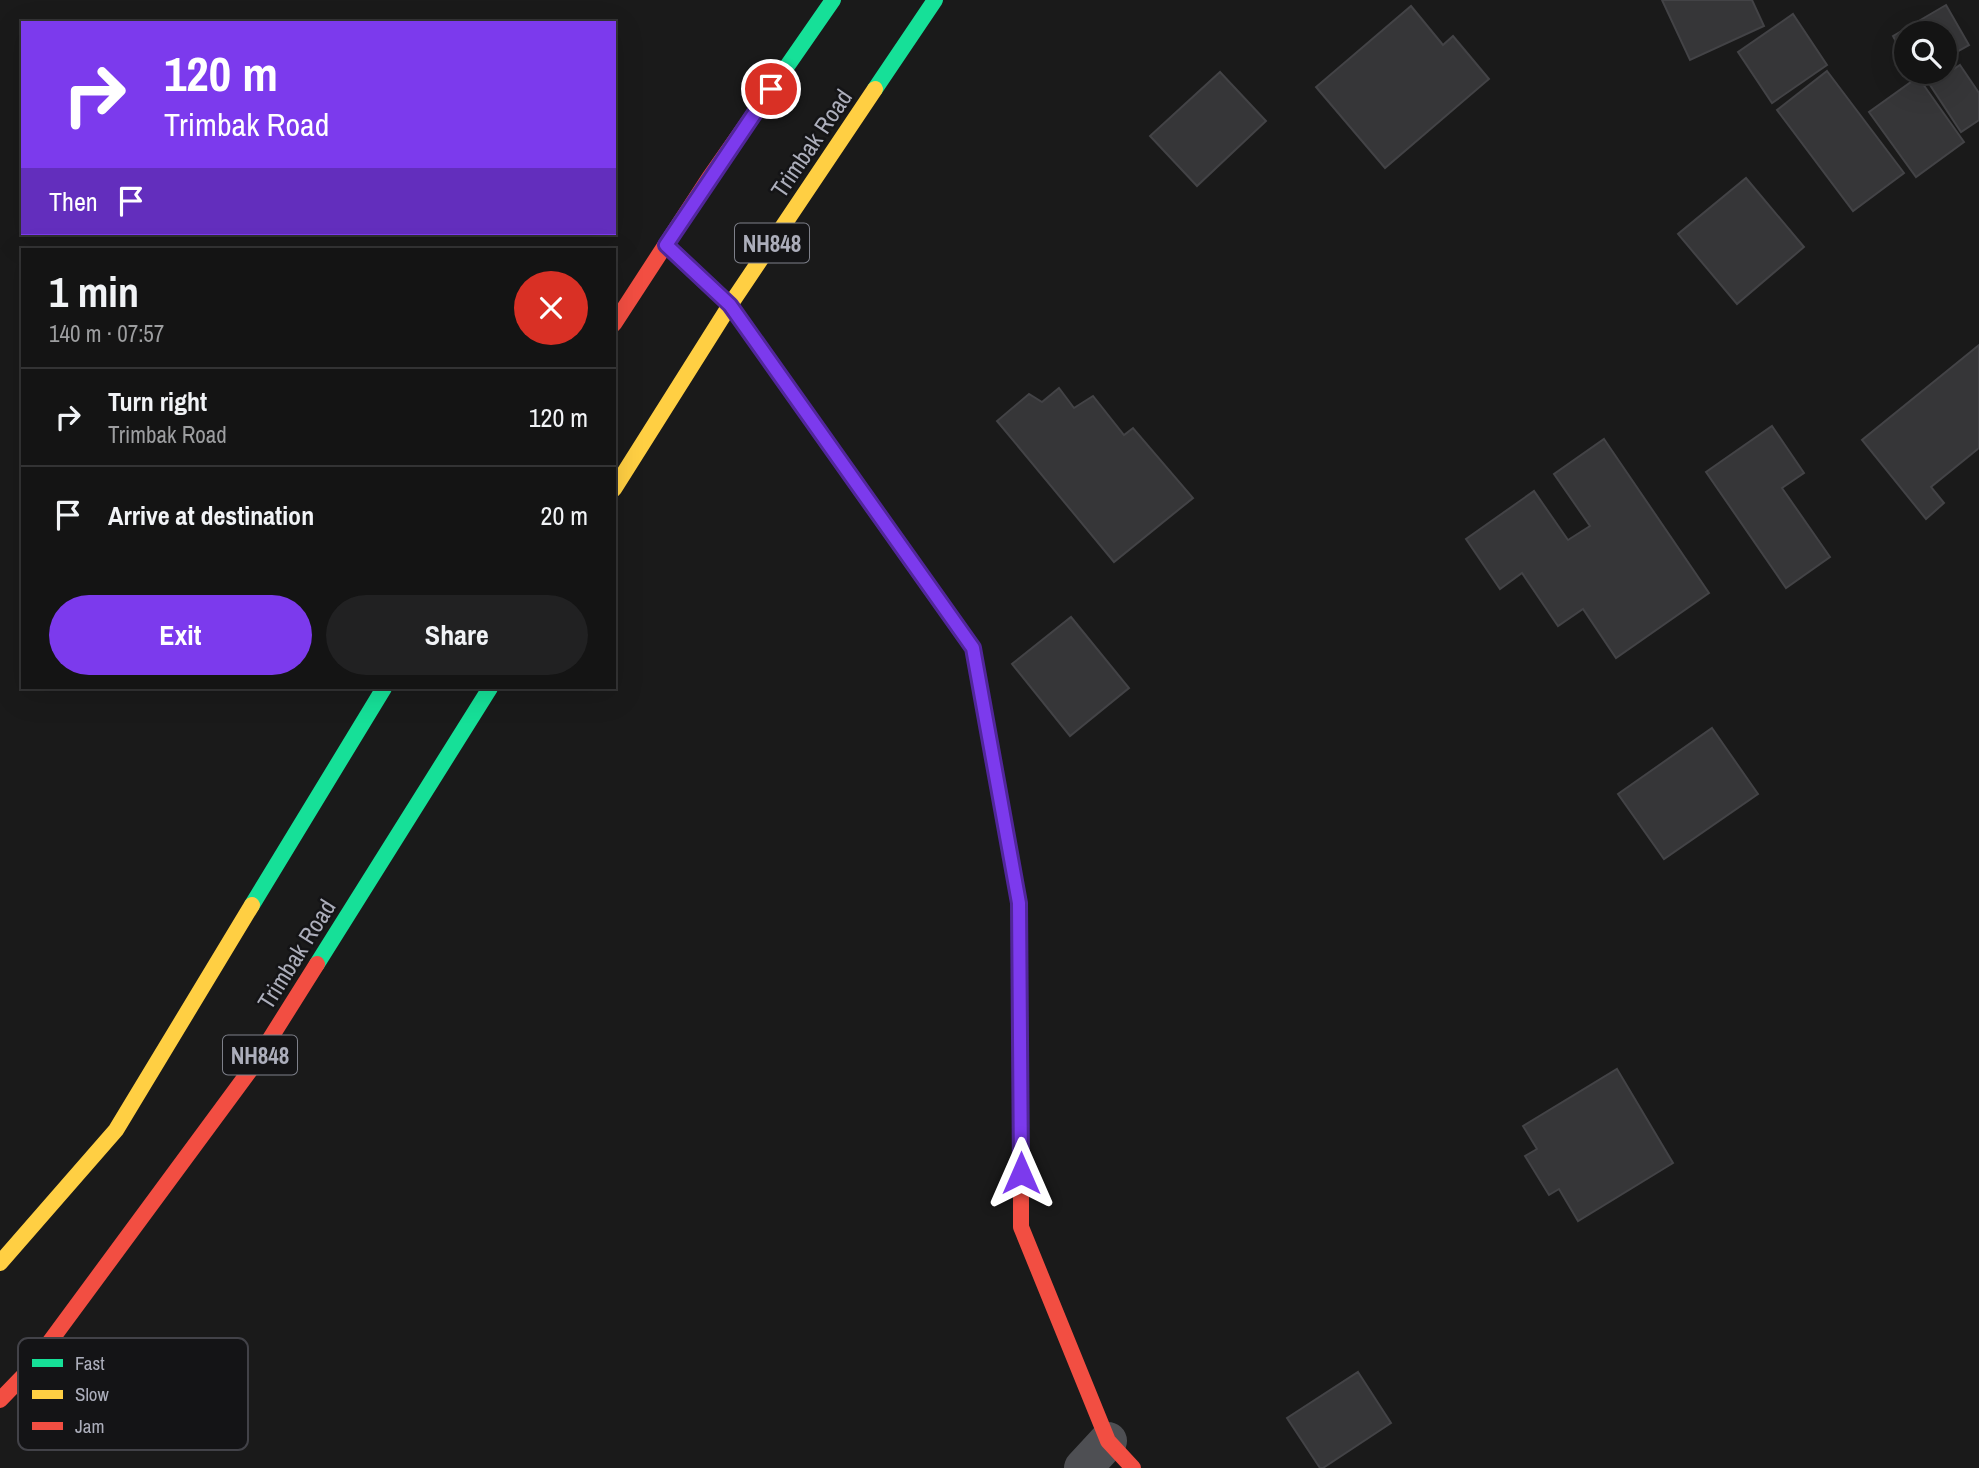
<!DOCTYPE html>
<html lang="en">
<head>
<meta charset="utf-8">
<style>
  body { margin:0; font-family:"Archivo Narrow",sans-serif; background:#212122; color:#f1f3f6; height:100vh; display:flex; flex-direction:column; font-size:26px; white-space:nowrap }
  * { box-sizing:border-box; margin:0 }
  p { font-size:23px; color:#9d9ea0 }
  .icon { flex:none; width:38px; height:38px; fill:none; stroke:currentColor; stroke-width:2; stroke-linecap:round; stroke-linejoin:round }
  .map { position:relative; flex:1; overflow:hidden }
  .details { position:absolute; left:21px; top:248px; width:595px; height:441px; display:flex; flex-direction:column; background:#141414; border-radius:0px; box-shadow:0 7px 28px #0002,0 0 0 2px #333334 }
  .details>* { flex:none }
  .hud { position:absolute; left:21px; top:21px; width:595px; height:214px; border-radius:0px; box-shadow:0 7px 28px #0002,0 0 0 2px #333334; background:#7c3aed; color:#fff; overflow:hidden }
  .buttons { position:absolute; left:1894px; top:21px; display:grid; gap:14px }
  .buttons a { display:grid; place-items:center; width:63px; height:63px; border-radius:50%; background:#141414; box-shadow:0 7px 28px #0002,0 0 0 2px #333334; font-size:35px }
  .pin { position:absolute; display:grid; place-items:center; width:60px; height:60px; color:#fff; margin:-30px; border:4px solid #fff; border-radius:50%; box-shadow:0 2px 7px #0007 }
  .me { position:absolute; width:77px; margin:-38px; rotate:0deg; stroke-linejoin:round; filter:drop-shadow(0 0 5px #0008) }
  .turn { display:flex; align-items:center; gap:24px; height:147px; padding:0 28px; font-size:32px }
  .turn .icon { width:91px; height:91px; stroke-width:2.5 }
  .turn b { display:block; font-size:49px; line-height:60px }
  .then { display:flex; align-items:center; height:66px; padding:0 28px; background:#0003; gap:14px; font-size:26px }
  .round { display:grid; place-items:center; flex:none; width:74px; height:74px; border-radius:37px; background:#212122 }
  .head { display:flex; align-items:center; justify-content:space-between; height:119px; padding:0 28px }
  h1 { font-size:42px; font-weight:800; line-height:52px }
  .button { display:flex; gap:14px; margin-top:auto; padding:14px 28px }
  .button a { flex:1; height:80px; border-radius:42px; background:#7c3aed; color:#fff; font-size:28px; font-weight:800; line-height:80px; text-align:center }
  .button a+a { background:#212122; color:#f1f3f6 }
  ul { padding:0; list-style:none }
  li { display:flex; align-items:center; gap:21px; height:98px; padding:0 28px; border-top:2px solid #333334 }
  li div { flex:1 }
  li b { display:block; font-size:26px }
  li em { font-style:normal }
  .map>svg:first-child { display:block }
  .building { fill:#363638; stroke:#434346; stroke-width:2 }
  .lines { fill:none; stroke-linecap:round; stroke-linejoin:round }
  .street { stroke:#4e4f53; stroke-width:38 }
  .fast { stroke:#16e098; stroke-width:16 }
  .slow { stroke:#ffcf43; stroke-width:16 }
  .jam { stroke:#f24e42; stroke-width:16 }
  .route-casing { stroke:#51269a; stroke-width:18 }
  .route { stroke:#7c3aed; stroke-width:12 }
  .labels { text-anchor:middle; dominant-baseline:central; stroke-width:5; stroke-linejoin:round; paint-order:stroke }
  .shield { fill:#141416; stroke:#7e808a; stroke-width:2 }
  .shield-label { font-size:23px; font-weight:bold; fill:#acaebb }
  .street-label { font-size:24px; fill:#acaebb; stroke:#141416 }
  .key { fill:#141416; stroke:#424248; stroke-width:2 }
  .key-label { font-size:19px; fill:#acaebb }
</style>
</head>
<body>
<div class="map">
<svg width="1979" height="1468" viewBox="0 0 1979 1468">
  <rect width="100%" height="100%" fill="#1a1a1a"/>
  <path class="building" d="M1662,0h90l12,26 -74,34z
    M1946,5l23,40 -25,14v-26h-38v26l-13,-23z
    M1411,6l32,39 10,-9 36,43 -104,89 -69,-81z
    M1793,14l34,51 -55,38 -34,-51z
    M1960,65l19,28v27l-18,12 -31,-47z
    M1827,71l77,102 -51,38 -76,-101z
    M1220,72l46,49 -69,65 -47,-50z
    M1918,77l46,65 -48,35 -47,-65z
    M1746,178l58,69 -67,57 -59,-70z
    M1979,345v103l-48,39 13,16 -18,16 -64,-79z
    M1059,388l15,20 19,-12 31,39 9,-7 60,70 -79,64 -117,-141 32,-27 13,8z
    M1772,426l32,47 -22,15 48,69 -44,31 -80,-116z
    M1604,439l105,154 -93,65 -33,-49 -25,17 -36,-53 -22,16 -34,-50 68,-48 34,49 22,-14 -36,-52z
    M1071,617l58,71 -59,48 -58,-72z
    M1712,728l46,66 -94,65 -46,-65z
    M1617,1069l56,94 -95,58 -19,-32 -10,6 -24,-39 12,-7 -14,-23z
    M1358,1372l33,51 -68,45h-3l-33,-50z"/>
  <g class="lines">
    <path class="street" d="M1083,1468l25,-27"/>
    <path class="fast" d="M774,85l59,-85
      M875,89l60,-89
      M930,588l43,60 46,255 2,251
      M252,905l132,-217
      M317,964l173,-276"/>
    <path class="slow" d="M666,245l64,60 200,283
      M614,489l116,-184 145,-216
      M0,1263l116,-133 136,-225"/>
    <path class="jam" d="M614,324l95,-146 65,-93
      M1021,1154v73l87,214 25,27
      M0,1400l29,-30 222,-301 66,-105"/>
  </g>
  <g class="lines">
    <g class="route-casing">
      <path id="route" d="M771,89l-105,156 64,60 243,343 46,255 2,270"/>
    </g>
    <use href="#route" class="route"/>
  </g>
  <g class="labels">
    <g class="shield">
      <rect x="735" y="223.5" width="74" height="39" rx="5"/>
      <rect x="223" y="1035.5" width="74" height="39" rx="5"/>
    </g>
    <g class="shield-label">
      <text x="772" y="243">NH848</text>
      <text x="260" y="1055">NH848</text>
    </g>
    <g class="street-label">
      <text transform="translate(811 143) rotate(-56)">Trimbak Road</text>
      <text transform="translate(296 954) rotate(-58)">Trimbak Road</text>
    </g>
  </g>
  <rect x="18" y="1338" width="230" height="112" rx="10" class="key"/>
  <rect x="32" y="1359" width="31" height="8" fill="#16e098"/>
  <rect x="32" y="1390" width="31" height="9" fill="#ffcf43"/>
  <rect x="32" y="1422" width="31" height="8" fill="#f24e42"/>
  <g class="key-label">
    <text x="75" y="1370">Fast</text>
    <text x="75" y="1401">Slow</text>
    <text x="75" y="1433">Jam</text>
  </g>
</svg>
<div class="buttons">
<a><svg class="icon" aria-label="search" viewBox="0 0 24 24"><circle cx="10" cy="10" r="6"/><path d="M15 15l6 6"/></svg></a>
</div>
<div class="pin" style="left:771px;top:89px;background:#d93025"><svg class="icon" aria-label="arrive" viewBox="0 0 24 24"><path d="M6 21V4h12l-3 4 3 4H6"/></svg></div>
<svg class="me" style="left:1021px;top:1173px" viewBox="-20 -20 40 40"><path d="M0-17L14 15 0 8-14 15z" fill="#7c3aed" stroke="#fff" stroke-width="4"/></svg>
<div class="hud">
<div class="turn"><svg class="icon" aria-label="right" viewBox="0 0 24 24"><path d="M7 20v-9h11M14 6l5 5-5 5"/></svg><div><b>120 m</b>Trimbak Road</div></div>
<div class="then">Then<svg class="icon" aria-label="arrive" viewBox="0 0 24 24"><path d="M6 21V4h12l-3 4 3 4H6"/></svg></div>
</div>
<section class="details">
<div class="head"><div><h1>1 min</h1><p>140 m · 07:57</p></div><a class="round" style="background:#d93025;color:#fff"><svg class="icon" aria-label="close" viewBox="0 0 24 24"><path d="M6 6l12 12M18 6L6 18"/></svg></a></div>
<ul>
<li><svg class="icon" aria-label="right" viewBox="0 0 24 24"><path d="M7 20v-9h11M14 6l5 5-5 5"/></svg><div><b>Turn right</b><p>Trimbak Road</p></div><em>120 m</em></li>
<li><svg class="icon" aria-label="arrive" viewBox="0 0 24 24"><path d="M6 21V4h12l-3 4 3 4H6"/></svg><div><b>Arrive at destination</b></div><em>20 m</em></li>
</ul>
<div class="button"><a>Exit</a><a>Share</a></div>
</section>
</div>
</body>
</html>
